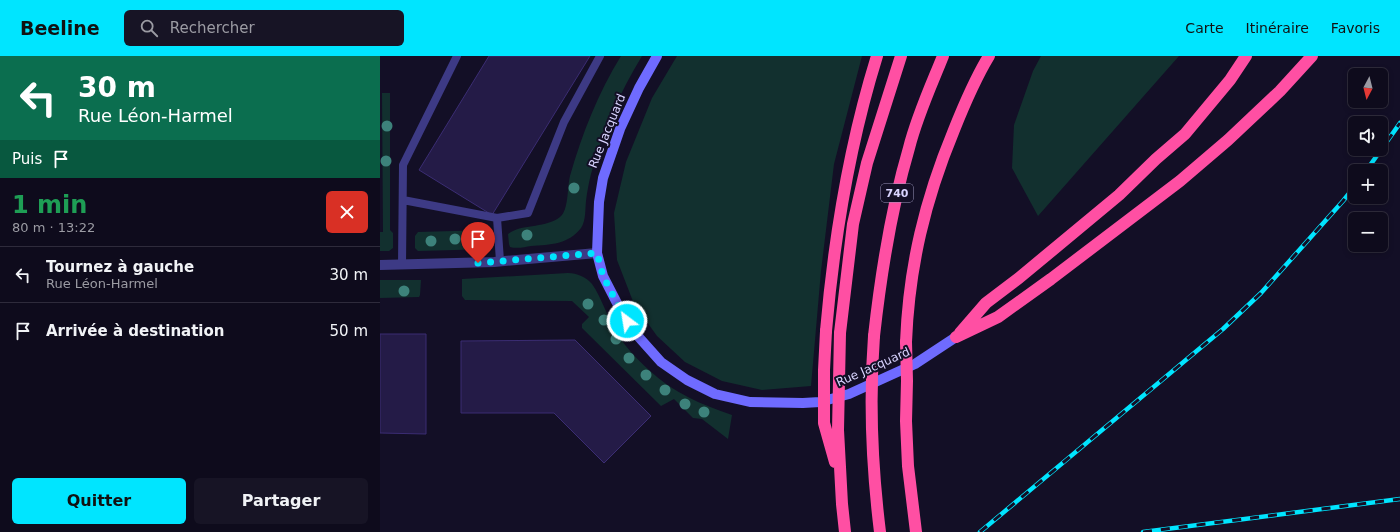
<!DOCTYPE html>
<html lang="fr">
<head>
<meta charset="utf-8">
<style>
  body { margin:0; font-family:"DejaVu Sans",sans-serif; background:#171425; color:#f1f3f6; height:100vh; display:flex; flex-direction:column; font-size:15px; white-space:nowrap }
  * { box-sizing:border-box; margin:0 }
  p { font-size:13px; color:#9b9ba3 }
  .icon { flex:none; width:22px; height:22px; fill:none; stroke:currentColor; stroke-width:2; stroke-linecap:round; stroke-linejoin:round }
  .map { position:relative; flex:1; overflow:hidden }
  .panel { display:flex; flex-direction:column; background:#0e0b1c; width:380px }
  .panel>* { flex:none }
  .banner { background:#0b6e4f; color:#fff; overflow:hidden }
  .needle { width:26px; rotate:187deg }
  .fabs { position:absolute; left:968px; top:12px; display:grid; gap:8px }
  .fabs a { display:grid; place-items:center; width:40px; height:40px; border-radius:6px; background:#0e0b1c; box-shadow:0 2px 6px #0003,0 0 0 1px #2e2b3b; font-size:20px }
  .pin { position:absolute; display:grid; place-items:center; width:34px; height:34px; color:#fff; margin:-41px -17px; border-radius:50% 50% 50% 0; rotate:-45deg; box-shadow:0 0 4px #0007 }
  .pin .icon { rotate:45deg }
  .me { position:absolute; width:44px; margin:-22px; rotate:329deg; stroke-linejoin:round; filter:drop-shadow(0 0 3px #0008) }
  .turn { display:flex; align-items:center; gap:14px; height:84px; padding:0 12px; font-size:18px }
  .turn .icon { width:52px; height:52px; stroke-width:2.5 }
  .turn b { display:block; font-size:28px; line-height:34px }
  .then { display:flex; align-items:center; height:38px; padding:0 12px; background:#0003; gap:8px; font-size:15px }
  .round { display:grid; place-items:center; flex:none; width:42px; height:42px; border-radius:6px; background:#171425 }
  .summary { display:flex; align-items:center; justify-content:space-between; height:68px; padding:0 12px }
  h1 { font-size:24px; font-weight:700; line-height:30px; color:#1e9e55 }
  .cta { display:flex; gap:8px; margin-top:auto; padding:8px 12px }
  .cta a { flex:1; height:46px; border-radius:6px; background:#00e5ff; color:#111; font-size:16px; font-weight:700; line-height:46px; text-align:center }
  .cta a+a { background:#171425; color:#f1f3f6 }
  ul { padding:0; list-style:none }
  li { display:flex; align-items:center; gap:12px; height:56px; padding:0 12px; border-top:1px solid #2e2b3b }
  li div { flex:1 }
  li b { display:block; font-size:15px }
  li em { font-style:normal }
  header { display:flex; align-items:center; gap:24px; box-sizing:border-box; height:56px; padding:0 20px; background:#00e5ff; color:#111 }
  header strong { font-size:19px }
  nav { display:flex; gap:22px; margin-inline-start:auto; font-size:14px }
  .search { width:280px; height:36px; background:#171425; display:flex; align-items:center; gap:10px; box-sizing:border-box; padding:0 14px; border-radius:6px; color:#9b9ba3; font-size:15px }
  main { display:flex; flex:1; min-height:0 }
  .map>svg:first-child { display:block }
  .green { fill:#12302f }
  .building { fill:#241b47; stroke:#3b2d73 }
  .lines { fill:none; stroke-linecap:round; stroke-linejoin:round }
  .service { stroke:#3d3a85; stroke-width:8 }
  .minor { stroke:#3d3a85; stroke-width:10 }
  .secondary { stroke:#6f6bff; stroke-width:10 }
  .motorway { stroke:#ff4fa3; stroke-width:12 }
  .rail-casing { stroke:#00e5ff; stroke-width:4.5 }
  .rail { stroke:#130f26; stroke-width:3; stroke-dasharray:9; stroke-linecap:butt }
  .motorway-bridge { stroke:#ff4fa3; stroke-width:12 }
  .tree { fill:#3d827b }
  .route { stroke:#00e5ff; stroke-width:7; stroke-dasharray:0 12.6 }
  .labels { text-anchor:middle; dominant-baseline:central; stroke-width:4; stroke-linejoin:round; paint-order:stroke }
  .shield { fill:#130f26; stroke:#9e99be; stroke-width:1 }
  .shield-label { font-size:11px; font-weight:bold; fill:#d9d4ff }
  .street-label { font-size:12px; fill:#d9d4ff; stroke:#130f26 }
</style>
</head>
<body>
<header>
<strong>Beeline</strong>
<div class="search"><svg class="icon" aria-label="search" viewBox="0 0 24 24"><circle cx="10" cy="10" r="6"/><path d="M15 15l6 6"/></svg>Rechercher</div>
<nav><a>Carte</a><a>Itinéraire</a><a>Favoris</a></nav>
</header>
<main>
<section class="panel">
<div class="banner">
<div class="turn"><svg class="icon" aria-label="left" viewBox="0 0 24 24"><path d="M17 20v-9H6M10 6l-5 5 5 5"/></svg><div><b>30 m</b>Rue Léon-Harmel</div></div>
<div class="then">Puis<svg class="icon" aria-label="arrive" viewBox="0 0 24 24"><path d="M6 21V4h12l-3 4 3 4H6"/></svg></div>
</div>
<div class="summary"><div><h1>1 min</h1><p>80 m · 13:22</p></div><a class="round" style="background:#d93025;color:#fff"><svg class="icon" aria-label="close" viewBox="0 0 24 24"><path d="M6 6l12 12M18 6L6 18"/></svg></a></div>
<ul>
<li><svg class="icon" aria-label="left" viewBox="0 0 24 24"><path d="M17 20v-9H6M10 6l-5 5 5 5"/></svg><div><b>Tournez à gauche</b><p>Rue Léon-Harmel</p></div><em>30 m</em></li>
<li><svg class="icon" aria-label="arrive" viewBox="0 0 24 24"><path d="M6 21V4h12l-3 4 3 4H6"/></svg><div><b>Arrivée à destination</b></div><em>50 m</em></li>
</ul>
<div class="cta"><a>Quitter</a><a>Partager</a></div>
</section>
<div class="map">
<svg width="1020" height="476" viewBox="0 0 1020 476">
  <rect width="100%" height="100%" fill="#130f26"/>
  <path class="green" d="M241,0h21c-22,36 -40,77 -51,118 -2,8 -4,18 -5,27 -1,9 0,19 -5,27 -12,16 -31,17 -50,18 -6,1 -14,3 -21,1l-1,-3 -1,-10 3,-2c14,-8 35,-4 49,-15 9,-7 7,-30 10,-41 12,-42 28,-83 51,-120z
    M297,0h185l-28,108 -13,107 -10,115 -49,4 -40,-9 -37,-19 -28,-26 -23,-32 -17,-44 -3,-47 12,-51 26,-64z
    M661,0h138l-141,160 -26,-48 2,-43 19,-54z
    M2,37h8v137l3,3v15l-4,3h-9v-19h3z
    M110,174l3,3 1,12 -2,4 -74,2 -3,-3v-12l3,-4z
    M188,217c9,0 18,4 24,11 10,14 16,36 27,52 8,13 19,24 30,34 23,22 53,35 83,45l-4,24 -26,-20 -9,-1 -19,-19 -13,7 -79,-78v-4l7,-7 -17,-16 -107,-1 -3,-4v-17z
    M0,224h41l-1,15 -1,2 -39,1z"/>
  <path class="building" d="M109,0h101l-98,159 -73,-45z
    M0,278h46v100l-46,-1z
    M195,284l76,76 -47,47 -50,-50h-93v-72z"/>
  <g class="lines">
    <path class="service" d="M23,144l94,18 31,-5 36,-91 36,-66
      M117,162l3,43
      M22,209l1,-100 54,-109"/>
    <path class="minor" d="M0,209l114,-3 103,-9"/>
    <path class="secondary" d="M277,0l-18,32 -19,41 -17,49 -4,24 -2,51 6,23 16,31 17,27 25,28 26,18 28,14 35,8 53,1 17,-1 29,-8 66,-30 41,-27"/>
    <path class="motorway" d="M446,275c8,-93 23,-185 51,-275
      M460,277l13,-109 14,-61 34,-107
      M580,277l26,-30 33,-25 100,-83 37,-36 29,-25 45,-54 16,-24
      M494,280c7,-63 17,-127 35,-188 8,-32 22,-62 34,-92
      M576,281l42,-20 53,-38 129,-98 48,-41 52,-49 32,-35
      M526,286c3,-76 19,-142 48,-212 10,-25 21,-51 35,-74"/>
    <g class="rail-casing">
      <path id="rail" d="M986,115l34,-48
        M600,476l243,-203 38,-36 82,-92 12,-15
        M763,476l257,-33"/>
    </g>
    <use href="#rail" class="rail"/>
    <path class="motorway-bridge" d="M446,275l-2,39v53l11,39
      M460,277l-2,97 4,74 3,28
      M494,280c-5,66 -2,131 6,196
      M526,286l1,39 -1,40 2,45 8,66"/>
  </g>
  <g class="tree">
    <circle cx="7" cy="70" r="5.5"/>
    <circle cx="6" cy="105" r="5.5"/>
    <circle cx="194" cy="132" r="5.5"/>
    <circle cx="147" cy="179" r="5.5"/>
    <circle cx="75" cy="183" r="5.5"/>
    <circle cx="96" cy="183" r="5.5"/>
    <circle cx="51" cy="185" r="5.5"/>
    <circle cx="24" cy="235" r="5.5"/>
    <circle cx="208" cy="248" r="5.5"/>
    <circle cx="224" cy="264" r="5.5"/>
    <circle cx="236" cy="283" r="5.5"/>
    <circle cx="249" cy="302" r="5.5"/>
    <circle cx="266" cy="319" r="5.5"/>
    <circle cx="285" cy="334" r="5.5"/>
    <circle cx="305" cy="348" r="5.5"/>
    <circle cx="324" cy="356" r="5.5"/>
  </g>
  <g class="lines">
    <path class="route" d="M98,207l119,-10 6,23 16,31 8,14"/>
  </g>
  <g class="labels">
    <rect class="shield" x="501" y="128" width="32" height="18" rx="3"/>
    <g class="shield-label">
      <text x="517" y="137">740</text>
    </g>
    <g class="street-label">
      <text transform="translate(227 75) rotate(-68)">Rue Jacquard</text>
      <text transform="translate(493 311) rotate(-24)">Rue Jacquard</text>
    </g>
  </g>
</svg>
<div class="fabs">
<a><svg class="needle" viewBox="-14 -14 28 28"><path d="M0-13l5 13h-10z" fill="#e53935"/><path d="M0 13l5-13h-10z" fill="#9b9ba3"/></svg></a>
<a><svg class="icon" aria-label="sound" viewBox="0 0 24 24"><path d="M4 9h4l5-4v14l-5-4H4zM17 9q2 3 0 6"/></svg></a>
<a>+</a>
<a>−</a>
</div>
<div class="pin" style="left:98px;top:207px;background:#d93025"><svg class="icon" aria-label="arrive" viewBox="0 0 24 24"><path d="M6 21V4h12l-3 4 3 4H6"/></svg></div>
<svg class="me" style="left:247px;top:265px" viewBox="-20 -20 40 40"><circle r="17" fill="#00e5ff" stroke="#fff" stroke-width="3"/><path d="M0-11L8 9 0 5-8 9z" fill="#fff"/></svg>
</div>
</main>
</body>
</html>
